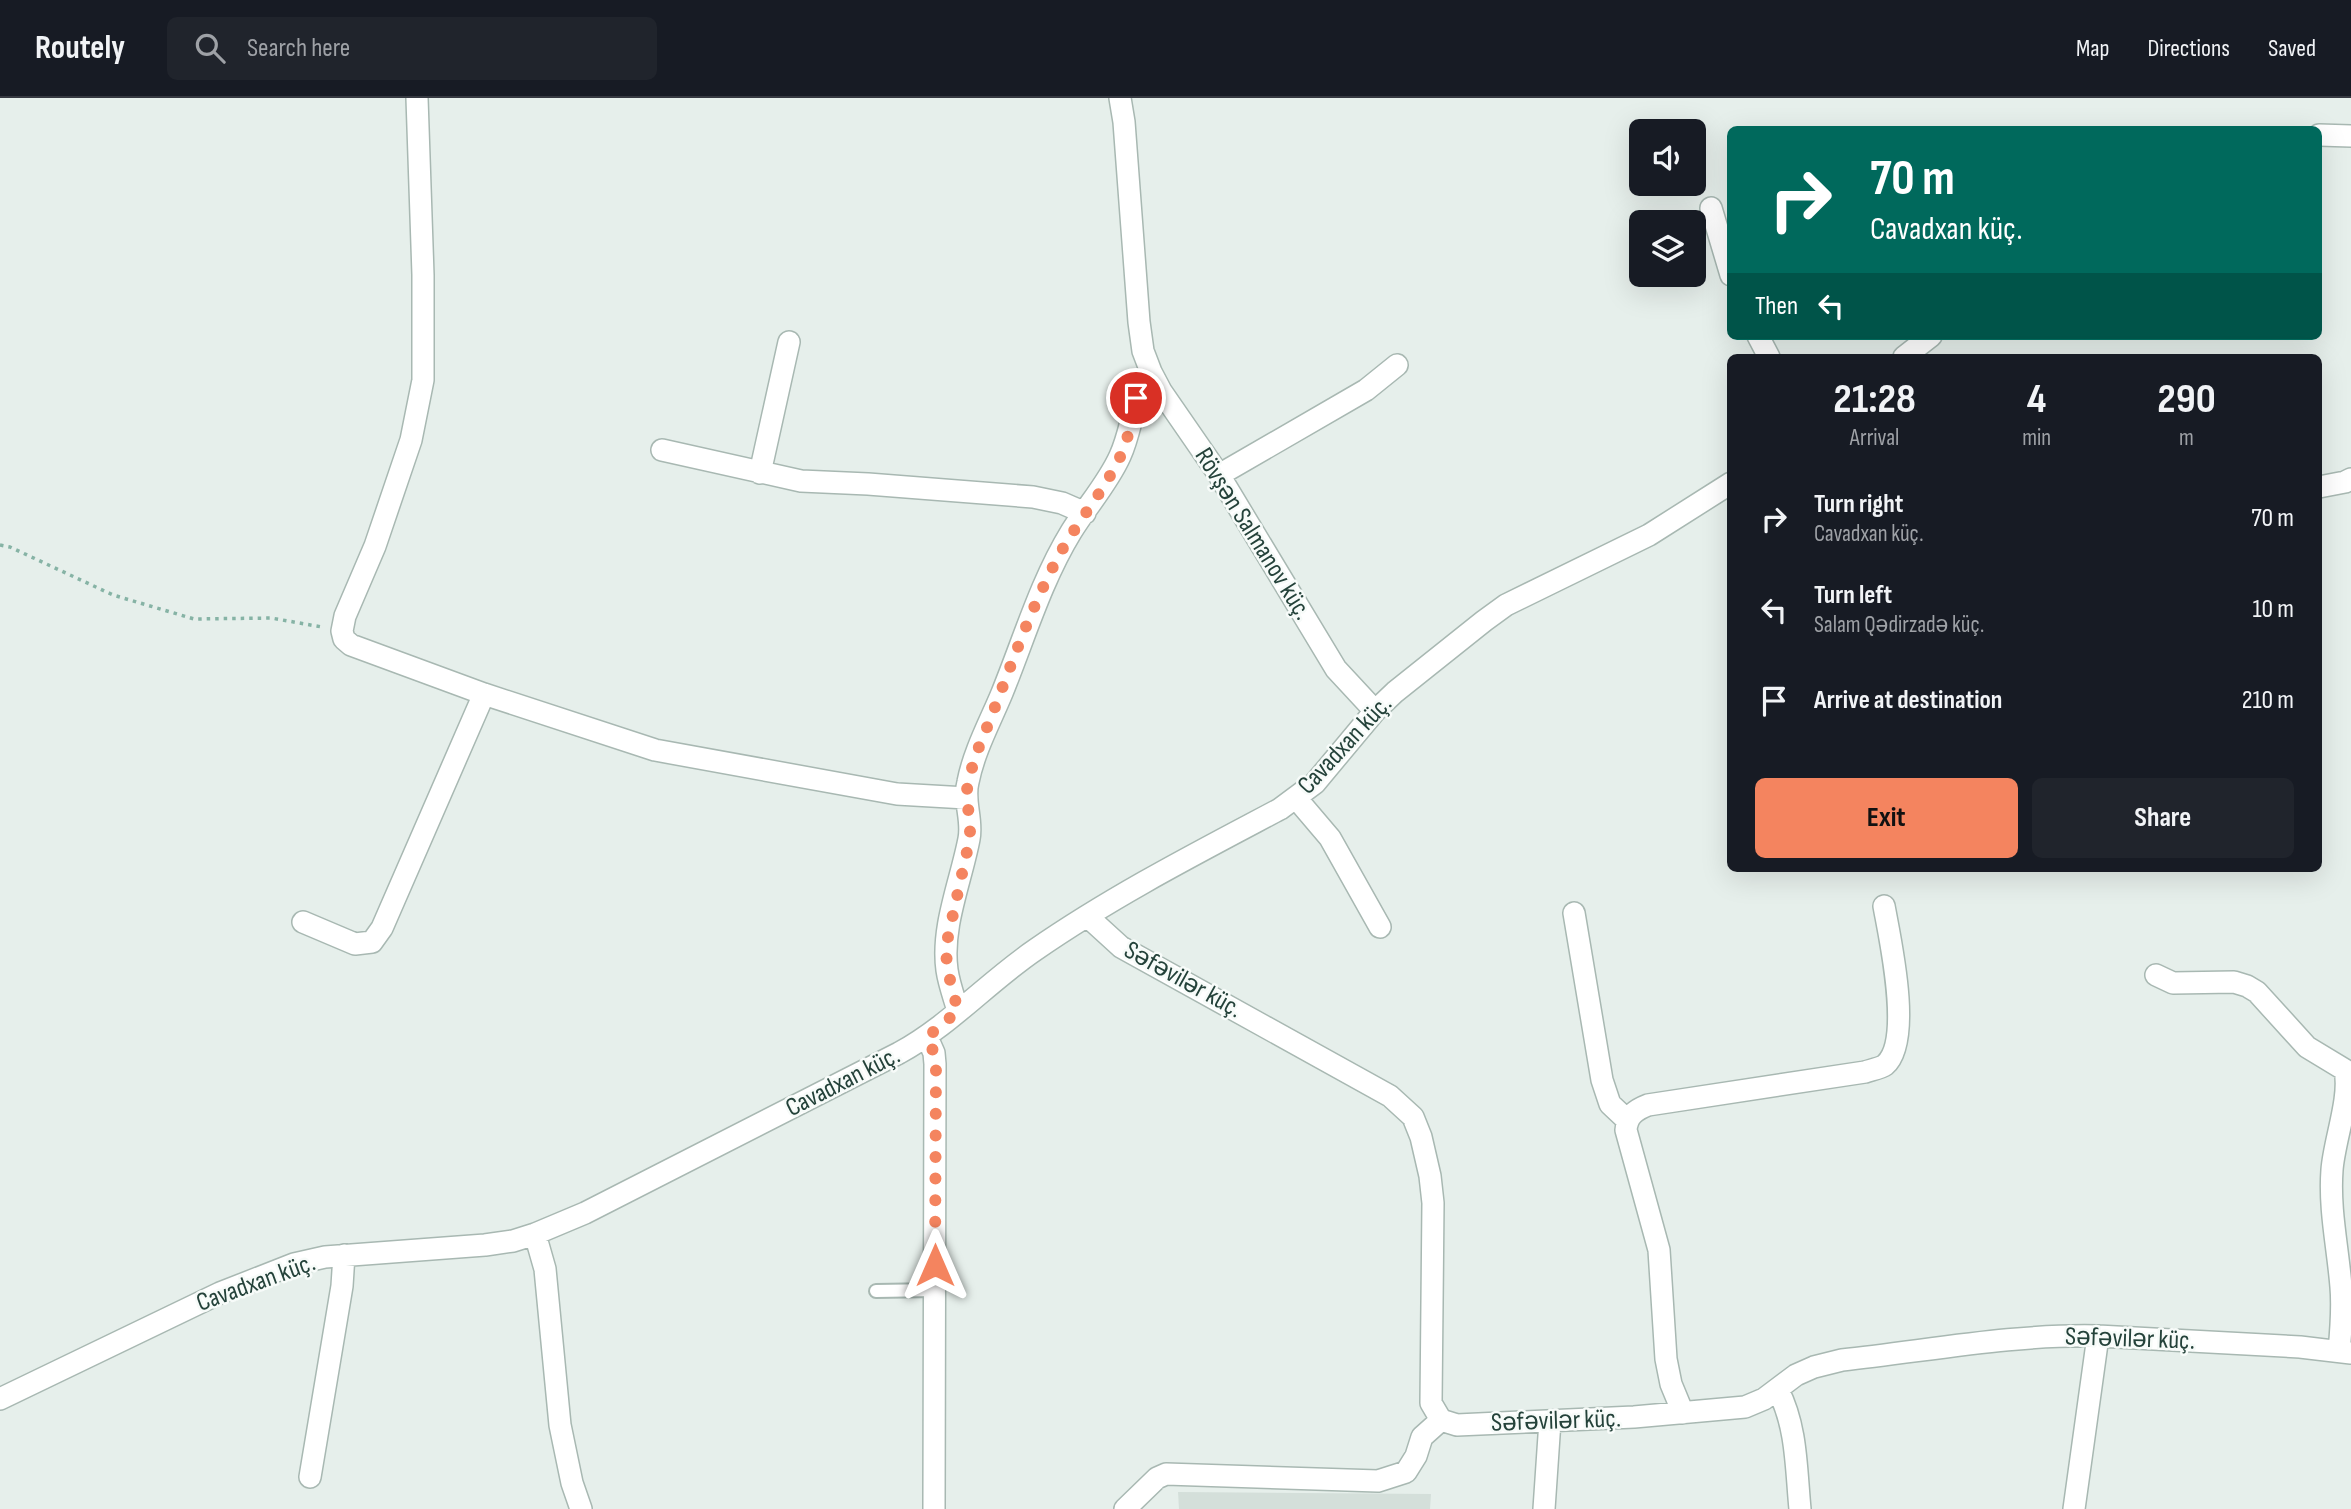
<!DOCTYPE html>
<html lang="en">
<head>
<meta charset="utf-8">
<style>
  body { margin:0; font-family:"Sofia Sans Condensed",sans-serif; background:#20242c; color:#f1f3f6; height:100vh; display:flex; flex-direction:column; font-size:26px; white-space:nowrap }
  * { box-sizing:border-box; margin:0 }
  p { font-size:23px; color:#9ea1a6 }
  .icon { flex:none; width:38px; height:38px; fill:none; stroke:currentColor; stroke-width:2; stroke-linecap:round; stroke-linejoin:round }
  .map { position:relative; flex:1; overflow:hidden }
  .drawer { position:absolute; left:1727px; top:256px; width:595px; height:518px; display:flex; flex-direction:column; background:#171b24; border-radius:10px; box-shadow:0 7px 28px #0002 }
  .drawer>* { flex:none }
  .banner { position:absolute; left:1727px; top:28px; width:595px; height:214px; border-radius:10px; box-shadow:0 7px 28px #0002; background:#00695c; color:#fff; overflow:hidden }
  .controls { position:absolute; left:1629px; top:21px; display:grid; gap:14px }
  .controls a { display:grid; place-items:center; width:77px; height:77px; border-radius:10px; background:#171b24; box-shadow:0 7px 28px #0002; font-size:35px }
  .pin { position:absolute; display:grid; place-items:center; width:60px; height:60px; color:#fff; margin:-30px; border:4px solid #fff; border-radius:50%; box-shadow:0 2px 7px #0007 }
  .me { position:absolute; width:77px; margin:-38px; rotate:0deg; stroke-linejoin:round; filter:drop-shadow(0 0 5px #0008) }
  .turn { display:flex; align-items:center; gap:24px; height:147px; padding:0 28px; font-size:32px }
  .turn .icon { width:91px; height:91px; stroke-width:2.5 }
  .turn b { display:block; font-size:49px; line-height:60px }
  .then { display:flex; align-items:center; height:66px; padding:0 28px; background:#0003; gap:14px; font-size:26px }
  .eta { display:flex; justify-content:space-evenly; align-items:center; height:119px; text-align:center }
  .eta b { font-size:42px; font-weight:700; line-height:49px }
  .button { display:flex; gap:14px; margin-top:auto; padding:14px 28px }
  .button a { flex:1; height:80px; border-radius:10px; background:#f4845f; color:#111; font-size:28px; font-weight:700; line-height:80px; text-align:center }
  .button a+a { background:#20242c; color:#f1f3f6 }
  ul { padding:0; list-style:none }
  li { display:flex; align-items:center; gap:21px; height:91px; padding:0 28px }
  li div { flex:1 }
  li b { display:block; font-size:26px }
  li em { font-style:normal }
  header { display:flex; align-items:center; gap:42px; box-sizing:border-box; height:98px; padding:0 35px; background:#171b24; border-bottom:2px solid #363941 }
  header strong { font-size:33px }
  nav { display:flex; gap:38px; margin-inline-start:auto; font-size:24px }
  .search { width:490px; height:63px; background:#20242c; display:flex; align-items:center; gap:18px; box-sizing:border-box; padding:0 24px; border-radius:10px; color:#9ea1a6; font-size:26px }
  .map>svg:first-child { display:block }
  .built { fill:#d4dfda }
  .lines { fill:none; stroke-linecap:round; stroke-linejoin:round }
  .service-casing { stroke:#a8b8b2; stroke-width:16 }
  .minor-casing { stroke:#a8b8b2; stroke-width:24 }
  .path { stroke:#86b3a5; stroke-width:3.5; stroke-dasharray:3.5 5; stroke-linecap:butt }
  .service { stroke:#fff; stroke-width:12 }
  .minor { stroke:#fff; stroke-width:21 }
  .route { stroke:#f4845f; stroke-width:12; stroke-dasharray:0 21.6 }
  .labels { text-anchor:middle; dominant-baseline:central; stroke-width:5; stroke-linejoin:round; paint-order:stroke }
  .street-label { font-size:26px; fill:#24423a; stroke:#f7fbf9 }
</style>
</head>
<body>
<header>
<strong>Routely</strong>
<div class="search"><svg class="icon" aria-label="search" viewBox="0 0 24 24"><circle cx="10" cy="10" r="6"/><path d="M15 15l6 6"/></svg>Search here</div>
<nav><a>Map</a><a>Directions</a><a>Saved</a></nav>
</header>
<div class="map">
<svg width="2351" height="1411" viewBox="0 0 2351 1411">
  <rect width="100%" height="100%" fill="#e6efeb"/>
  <path class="built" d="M1178,1394l253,2 -1,15h-251z"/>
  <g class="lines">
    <g class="service-casing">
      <path id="service" d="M876,1193l59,-1"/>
    </g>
    <g class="minor-casing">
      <path id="minor" d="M417,0l6,177v105l-12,60 -36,106 -30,70 -3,15 2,8 7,6 133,49 171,56 242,44 69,4
        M1120,0l4,24 15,200 4,29 8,21 10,19 58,84 117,194 39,42
        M2319,37l32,1
        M1711,110l20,67
        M1758,238l11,21
        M1904,259l27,-21
        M662,352l139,31 67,3 165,13 29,6 23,10
        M760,375l29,-131
        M1219,377l147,-85 31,-25
        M2319,389l26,-5 6,-3
        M1296,700l34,40 50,89
        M1574,815l28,167 8,24 17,16
        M1087,818l34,31 269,149 23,21 8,20 9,39 3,27 -2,200 10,17 16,5 177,-8 111,-10 19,-8 32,-24 18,-8 28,-7c85,-9 171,-26 256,-24l202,11 51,6
        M303,824l52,22 17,-2 10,-14 102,-234
        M2156,877l17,8 61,-1 13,4 10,6 50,55 38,23c6,28 -11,71 -13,100 -3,40 6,78 9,117 2,22 0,43 -2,64
        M958,913c-4,-14 -9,-27 -11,-41 -6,-43 14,-89 22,-131 4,-19 -6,-38 -1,-57 6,-31 22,-60 34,-89 22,-54 39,-112 69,-161 16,-26 37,-49 49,-76 13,-28 12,-59 31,-84
        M927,939l7,16 1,11 -1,445
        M535,1136l10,35 15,156 12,58 9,26
        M1778,1292c19,37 18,78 22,119
        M0,1301l220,-106 74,-29 31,-7 160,-12 28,-4 22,-7 50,-21 314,-160c50,-27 89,-71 136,-103 78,-54 162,-97 245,-141l35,-26 60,-72 20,-19 89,-71 22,-16 143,-70 82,-52
        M1683,1315l-12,-29 -5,-25 -7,-109 -33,-120c1,-14 9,-20 22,-25l217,-33c6,-2 16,-4 20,-7 28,-24 5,-126 -1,-159
        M310,1379l32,-191 2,-31
        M1125,1411l32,-31 9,-4 212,7 28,-9 10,-16 6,-19 19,-17
        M1544,1411l6,-88
        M2074,1411l24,-173"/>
    </g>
    <path class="path" d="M0,447l10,2 103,48 81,24 77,-1 51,9"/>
    <use href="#service" class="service"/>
    <use href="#minor" class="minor"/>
  </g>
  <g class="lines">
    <path class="route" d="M935,1167l1,-201 -2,-11 -7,-16 31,-26 -11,-43 -1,-22 24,-108v-19l-4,-21 2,-16 8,-28c27,-63 47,-129 78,-189 19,-39 49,-71 67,-110 8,-18 11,-37 15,-57"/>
  </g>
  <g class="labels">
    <g class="street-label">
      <text transform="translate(1253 436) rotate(58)">Rövşən Salmanov küç.</text>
      <text transform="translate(1345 647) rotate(-47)">Cavadxan küç.</text>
      <text transform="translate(1183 882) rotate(29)">Səfəvilər küç.</text>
      <text transform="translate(843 984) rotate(-27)">Cavadxan küç.</text>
      <text transform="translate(256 1185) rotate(-20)">Cavadxan küç.</text>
      <text transform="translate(2130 1241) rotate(2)">Səfəvilər küç.</text>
      <text transform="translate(1556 1323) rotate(-2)">Səfəvilər küç.</text>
    </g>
  </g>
</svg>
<div class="controls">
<a><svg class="icon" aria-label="sound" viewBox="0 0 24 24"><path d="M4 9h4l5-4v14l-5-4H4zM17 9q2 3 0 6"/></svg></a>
<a><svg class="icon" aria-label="layers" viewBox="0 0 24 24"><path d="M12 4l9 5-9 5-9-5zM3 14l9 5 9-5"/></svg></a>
</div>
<div class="pin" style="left:1136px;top:300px;background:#d93025"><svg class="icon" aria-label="arrive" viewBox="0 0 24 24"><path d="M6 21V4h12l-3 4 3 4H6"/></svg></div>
<svg class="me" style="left:935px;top:1167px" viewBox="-20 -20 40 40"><path d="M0-17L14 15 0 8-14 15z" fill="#f4845f" stroke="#fff" stroke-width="4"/></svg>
<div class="banner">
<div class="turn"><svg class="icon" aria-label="right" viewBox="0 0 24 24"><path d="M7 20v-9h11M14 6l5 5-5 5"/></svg><div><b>70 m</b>Cavadxan küç.</div></div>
<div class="then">Then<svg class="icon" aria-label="left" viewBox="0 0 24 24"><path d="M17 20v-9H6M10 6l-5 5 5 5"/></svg></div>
</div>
<section class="drawer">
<div class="eta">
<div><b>21:28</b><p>Arrival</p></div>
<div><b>4</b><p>min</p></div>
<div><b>290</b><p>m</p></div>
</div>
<ul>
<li><svg class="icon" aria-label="right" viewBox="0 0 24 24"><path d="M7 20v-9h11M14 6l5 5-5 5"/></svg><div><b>Turn right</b><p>Cavadxan küç.</p></div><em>70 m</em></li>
<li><svg class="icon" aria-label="left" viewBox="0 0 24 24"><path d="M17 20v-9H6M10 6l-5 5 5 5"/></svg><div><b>Turn left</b><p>Salam Qədirzadə küç.</p></div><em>10 m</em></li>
<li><svg class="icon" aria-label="arrive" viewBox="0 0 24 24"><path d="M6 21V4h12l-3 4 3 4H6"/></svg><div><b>Arrive at destination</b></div><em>210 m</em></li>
</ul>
<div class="button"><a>Exit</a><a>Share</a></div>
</section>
</div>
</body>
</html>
